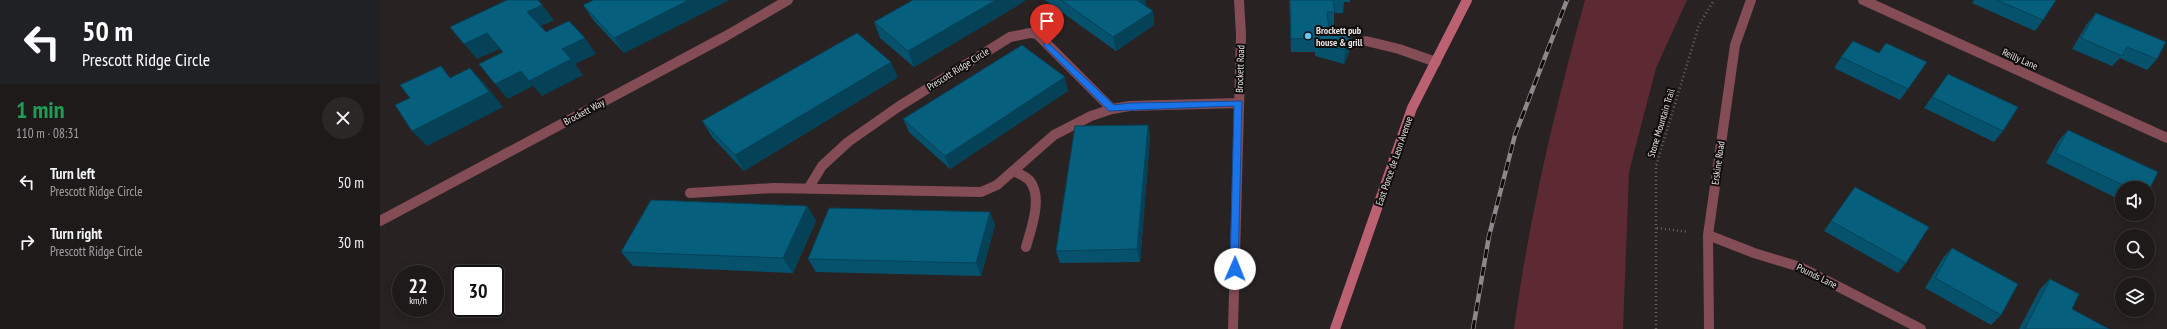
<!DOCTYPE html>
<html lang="en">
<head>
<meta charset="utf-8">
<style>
  body { margin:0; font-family:"PT Sans Narrow",sans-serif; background:#2b2727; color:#f1f3f6; height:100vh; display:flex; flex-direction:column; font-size:15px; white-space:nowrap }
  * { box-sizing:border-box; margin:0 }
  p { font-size:13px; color:#a1a1a2 }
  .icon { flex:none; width:22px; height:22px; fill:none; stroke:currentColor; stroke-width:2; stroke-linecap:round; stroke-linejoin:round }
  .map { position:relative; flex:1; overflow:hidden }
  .side { display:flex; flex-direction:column; background:#1e1a1a; width:380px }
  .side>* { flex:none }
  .banner { background:#202124; color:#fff; overflow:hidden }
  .fabs { position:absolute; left:1735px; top:181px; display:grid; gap:8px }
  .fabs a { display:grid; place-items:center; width:40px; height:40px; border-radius:50%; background:#1e1a1a; box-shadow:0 2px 10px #0003,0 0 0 1px #3c3839; font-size:20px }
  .speed { position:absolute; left:12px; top:265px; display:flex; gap:8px; font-size:20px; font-weight:700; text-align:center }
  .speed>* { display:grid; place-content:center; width:52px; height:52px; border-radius:50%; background:#1e1a1a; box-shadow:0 2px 10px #0003,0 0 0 1px #3c3839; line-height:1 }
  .speed small { font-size:10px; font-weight:400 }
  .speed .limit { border:2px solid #111; border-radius:6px; background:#fff; color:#111 }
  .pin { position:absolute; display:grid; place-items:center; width:34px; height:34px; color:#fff; margin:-41px -17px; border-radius:50% 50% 50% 0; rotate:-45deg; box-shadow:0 0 4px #0007 }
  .pin .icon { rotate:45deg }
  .me { position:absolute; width:44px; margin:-22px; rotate:1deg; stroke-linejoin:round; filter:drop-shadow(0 0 3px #0008) }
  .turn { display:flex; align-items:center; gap:14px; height:84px; padding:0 16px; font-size:18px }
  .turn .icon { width:52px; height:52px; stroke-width:2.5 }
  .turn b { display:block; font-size:28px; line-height:34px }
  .round { display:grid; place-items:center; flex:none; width:42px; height:42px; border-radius:21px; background:#2b2727 }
  .summary { display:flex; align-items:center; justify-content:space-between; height:68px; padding:0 16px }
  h1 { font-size:24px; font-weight:700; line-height:30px; color:#1e9e55 }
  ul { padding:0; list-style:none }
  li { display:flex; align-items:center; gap:12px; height:60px; padding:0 16px }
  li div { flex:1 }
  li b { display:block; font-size:15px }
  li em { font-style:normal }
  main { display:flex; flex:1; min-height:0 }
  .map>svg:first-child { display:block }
  .green { fill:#5d2a33 }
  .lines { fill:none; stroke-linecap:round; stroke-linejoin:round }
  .path { stroke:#696364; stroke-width:2.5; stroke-dasharray:1 3; stroke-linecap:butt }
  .service { stroke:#844c55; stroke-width:10 }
  .minor { stroke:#844c55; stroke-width:10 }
  .secondary { stroke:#bb6171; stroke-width:10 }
  .rail-casing { stroke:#8d8889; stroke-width:4.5 }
  .rail { stroke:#0f0c0c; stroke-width:3; stroke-dasharray:9; stroke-linecap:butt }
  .wall { fill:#06526c }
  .shaded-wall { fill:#054258 }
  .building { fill:#075f7e; stroke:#054258 }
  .route { fill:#1a73e8; stroke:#114b97 }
  .poi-dot { fill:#66c4ef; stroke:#0f0c0c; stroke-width:1.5 }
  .labels { text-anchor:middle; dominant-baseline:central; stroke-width:4; stroke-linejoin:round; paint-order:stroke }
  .poi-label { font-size:10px; font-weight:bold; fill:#e8e4e5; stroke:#0f0c0c; text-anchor:start }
  .street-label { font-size:10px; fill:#e8e4e5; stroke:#0f0c0c }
</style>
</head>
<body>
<main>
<section class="side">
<div class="banner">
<div class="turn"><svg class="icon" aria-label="left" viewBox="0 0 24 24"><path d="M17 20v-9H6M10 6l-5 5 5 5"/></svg><div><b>50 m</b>Prescott Ridge Circle</div></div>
</div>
<div class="summary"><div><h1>1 min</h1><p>110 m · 08:31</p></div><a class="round"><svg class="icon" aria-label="close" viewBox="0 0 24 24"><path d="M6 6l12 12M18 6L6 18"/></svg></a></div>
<ul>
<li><svg class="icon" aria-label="left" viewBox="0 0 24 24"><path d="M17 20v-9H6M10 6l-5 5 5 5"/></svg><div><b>Turn left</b><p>Prescott Ridge Circle</p></div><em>50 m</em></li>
<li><svg class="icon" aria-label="right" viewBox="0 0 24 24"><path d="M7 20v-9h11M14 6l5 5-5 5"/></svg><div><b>Turn right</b><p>Prescott Ridge Circle</p></div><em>30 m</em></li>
</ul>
</section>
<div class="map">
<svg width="1787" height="329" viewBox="0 0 1787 329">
  <rect width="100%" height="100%" fill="#282223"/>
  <path class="green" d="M1205,0h102l-31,68 -27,104 -6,157h-109c15,-111 41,-221 71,-329z"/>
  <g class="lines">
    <path class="path" d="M1277,228l32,4
      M1276,329v-163l43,-141 15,-25"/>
    <path class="service" d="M986,41l33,8 37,13"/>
    <path class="minor" d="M1483,0l304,138
      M634,171c5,3 13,6 16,10 13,17 1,48 -4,66
      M428,189l14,-23 26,-24 50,-35 112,-70 20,-4 7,1 75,75
      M310,193l84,-5 207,4 16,-7 57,-50 37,-19 21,-7 18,-3 109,-3
      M0,221l346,-185 62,-36
      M1328,235l46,18 46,14 121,62
      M853,329l8,-295 -2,-34
      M1329,329l-1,-94 27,-190 16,-45"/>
    <path class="secondary" d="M955,329l77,-221 55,-108"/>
    <g class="rail-casing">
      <path id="rail" d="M1093,329l16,-93 26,-101 52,-135"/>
    </g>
    <use href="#rail" class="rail"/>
  </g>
  <path class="wall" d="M214,0h135l-105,53 -30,-32 -11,-16z
    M665,0h100l1,6 7,5 1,14 -38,26z
    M909,0h61v2h-6l-1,11h-9v13h-6l1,3 22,19 -7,16 -29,-8v-4h-24z
    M1594,0h82l-13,20 -8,11 -63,-28z
    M645,1l-111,66 -34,-29 -6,-16z
    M1716,13l61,46 -10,11 -27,-12 -8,8 -40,-17 15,-25z
    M1499,53l48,9 -27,38 -66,-32 7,-11z
    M1568,74l55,57 -9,11 -70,-34z
    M518,77l-154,94 -32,-34 -10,-16z
    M688,91l-118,78 -41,-37 -6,-13z
    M768,125l2,13 -10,124 -80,1 -4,-12z
    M1688,130l80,58h-26v13l-76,-38 13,-23z
    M1475,187l51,76 -8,10 -74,-42z
    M427,206l9,15 -23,52 -160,-7 -12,-14z
    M610,212l5,13 -14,51 -165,-4 -8,-13z
    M1572,248l49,67 -10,10 -66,-37 18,-30z
    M1670,279l22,30 37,20h-90l21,-40z"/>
  <path class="shaded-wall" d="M309,0h40l-105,53 -10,-15z
    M616,0h29v1l-111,66 -6,-16z
    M760,0h5l1,11 -8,-10z
    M162,5l12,15 -15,7 -12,-15z
    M773,11l1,14 -38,26 -3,-14z
    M107,33l13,16 -23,10 -13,-15z
    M972,35l-1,13 -7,16 1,-14z
    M205,38l11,16 -21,10 8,11 -41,21 -13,-15 33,-32z
    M511,62l7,15 -154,94 -9,-16z
    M90,68l14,15 19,24 -76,39 -15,-15z
    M141,71l12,15 -25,13 -13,-15z
    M685,77l3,14 -118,78 -5,-13z
    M768,125l2,13 -10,124 -3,-13z
    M427,206l9,15 -23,52 -10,-15z
    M610,212l5,13 -14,51 -5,-13z"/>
  <path class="building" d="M127,0h31l4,5 -15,7 19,20 23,-11 16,17 -23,11 9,10 -42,22 -8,-10 -26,13 -16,-20 24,-12 -16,-19 -23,11 -14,-17z
    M214,0h95l-75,38 -31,-33z
    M533,0h83l-88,51 -34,-29z
    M681,0h79l-2,1 15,10 -40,26z
    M910,0h43l2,12h-8l2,17 23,6 -7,15 -29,-7 2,-5 -27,1z
    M1617,0h59l-13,20z
    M1716,13l70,29 -9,17 -30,-12 -5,9 -41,-18z
    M477,33l34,29 -156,93 -33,-34z
    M1473,41l26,12 7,-10 41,19 -19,27 -67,-32z
    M642,45l43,32 -120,79 -42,-37z
    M61,66l9,12 20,-10 19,24 -77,39 -17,-26 15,-7 -10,-13z
    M1568,74l70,33 -15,24 -71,-34z
    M768,125l-11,124 -81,2 19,-125z
    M1688,130l90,42 -10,20v-4h-19l-74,-35z
    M1475,187l74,40 -23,36 -75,-42z
    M271,200l156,6 -24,52 -162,-6z
    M449,208l161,4 -14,51 -168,-4z
    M1572,248l66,36 -17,31 -66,-37z
    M1670,279l29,15 -7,15 37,20h-84z"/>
  <path class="route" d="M667,42l67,63 16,-2 112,-2 -4,171 -3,1 -5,-4 4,-163 -125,5 -66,-66z"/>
  <circle class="poi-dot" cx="928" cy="36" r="4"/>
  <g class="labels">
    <g class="poi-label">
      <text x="936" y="30">Brockett pub<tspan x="936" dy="12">house &amp; grill</tspan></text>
    </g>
    <g class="street-label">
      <text transform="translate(1640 59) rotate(24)">Reilly Lane</text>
      <text transform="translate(578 69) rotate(-32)">Prescott Ridge Circle</text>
      <text transform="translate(860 69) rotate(-88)">Brockett Road</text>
      <text transform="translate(204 112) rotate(-28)">Brockett Way</text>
      <text transform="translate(1281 123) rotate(-73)">Stone Mountain Trail</text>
      <text transform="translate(1014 161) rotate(-71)">East Ponce de Leon Avenue</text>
      <text transform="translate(1338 163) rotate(-82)">Erskine Road</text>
      <text transform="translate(1437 276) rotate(26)">Pounds Lane</text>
    </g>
  </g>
</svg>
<div class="fabs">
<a><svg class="icon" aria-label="sound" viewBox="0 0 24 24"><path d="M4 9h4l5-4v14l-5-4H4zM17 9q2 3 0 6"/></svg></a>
<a><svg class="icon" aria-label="search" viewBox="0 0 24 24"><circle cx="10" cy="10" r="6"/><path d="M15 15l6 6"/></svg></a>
<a><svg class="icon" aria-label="layers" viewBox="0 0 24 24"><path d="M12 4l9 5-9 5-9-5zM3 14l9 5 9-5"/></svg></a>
</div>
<div class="speed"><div>22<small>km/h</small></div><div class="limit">30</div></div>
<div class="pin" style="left:667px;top:45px;background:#d93025"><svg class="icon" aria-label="arrive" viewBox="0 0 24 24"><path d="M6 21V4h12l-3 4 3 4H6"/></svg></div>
<svg class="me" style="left:855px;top:269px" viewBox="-20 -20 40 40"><circle r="19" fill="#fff"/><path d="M0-13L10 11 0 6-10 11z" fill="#1a73e8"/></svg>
</div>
</main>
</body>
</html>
